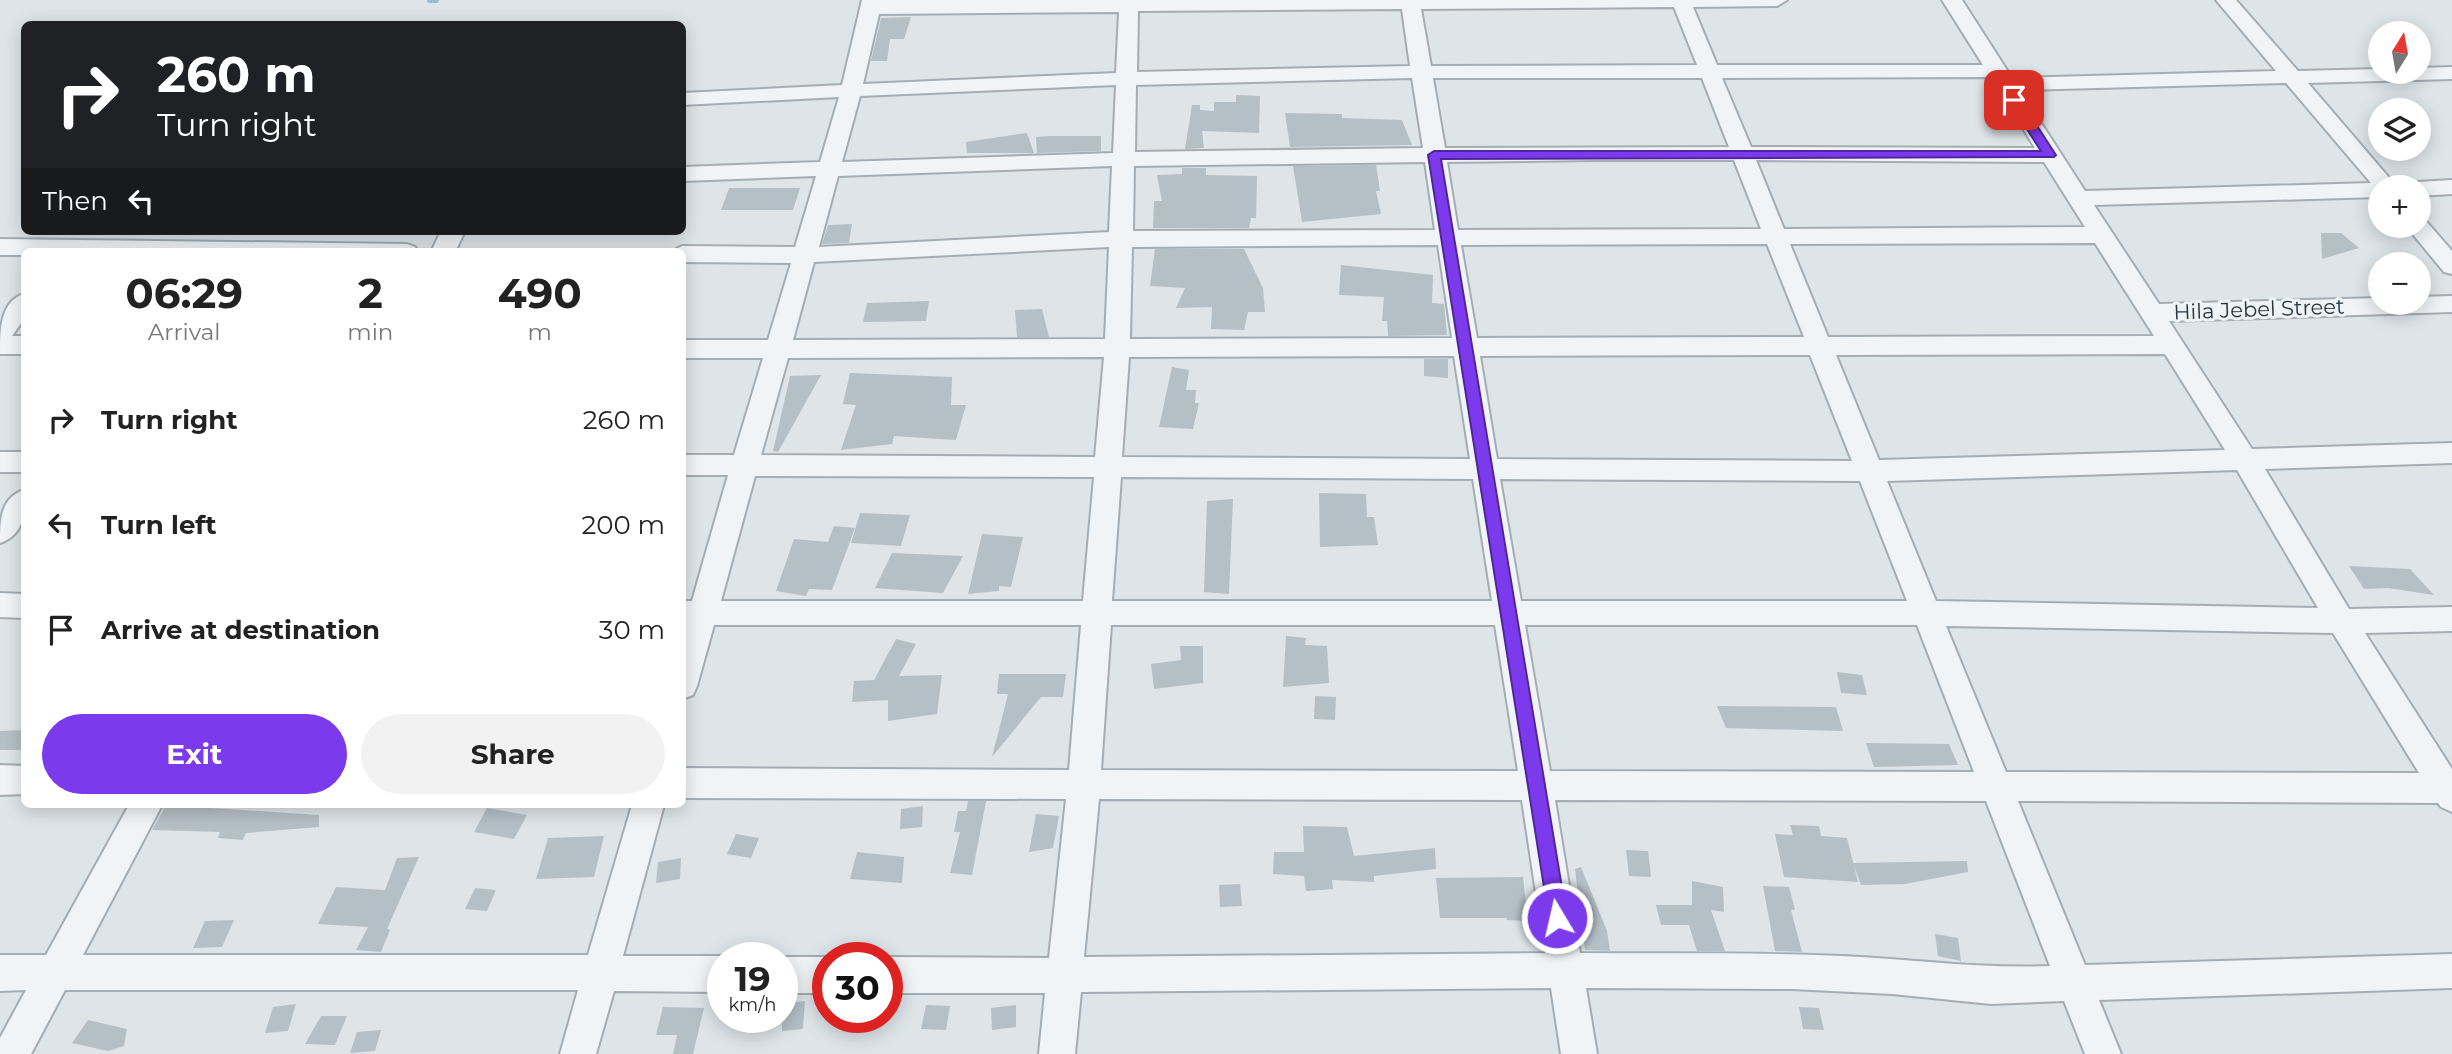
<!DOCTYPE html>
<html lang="en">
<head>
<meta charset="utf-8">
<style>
  body { margin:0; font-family:Montserrat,sans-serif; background:#f2f2f2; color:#222; height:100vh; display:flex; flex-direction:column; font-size:26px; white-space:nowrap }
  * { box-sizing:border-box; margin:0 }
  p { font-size:23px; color:#767676 }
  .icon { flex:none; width:38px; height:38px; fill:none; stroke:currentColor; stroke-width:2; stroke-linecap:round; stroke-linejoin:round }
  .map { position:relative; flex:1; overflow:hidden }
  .drawer { position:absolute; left:21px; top:248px; width:665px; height:560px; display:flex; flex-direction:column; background:#fff; border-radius:10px; box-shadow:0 4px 18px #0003 }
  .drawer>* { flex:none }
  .guide { position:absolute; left:21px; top:21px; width:665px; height:214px; border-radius:10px; box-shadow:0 4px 18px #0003; background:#202124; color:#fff; overflow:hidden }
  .needle { width:46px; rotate:11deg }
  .buttons { position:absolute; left:2368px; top:21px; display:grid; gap:14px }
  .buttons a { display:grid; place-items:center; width:63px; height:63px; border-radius:50%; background:#fff; box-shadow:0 4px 18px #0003; font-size:35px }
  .speed { position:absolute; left:707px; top:942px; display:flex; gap:14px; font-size:35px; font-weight:700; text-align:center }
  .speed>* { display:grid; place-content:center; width:91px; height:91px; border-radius:50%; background:#fff; box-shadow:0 4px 18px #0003; line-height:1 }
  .speed small { font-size:18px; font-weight:400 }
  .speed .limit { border:10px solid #d22; background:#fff; color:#111 }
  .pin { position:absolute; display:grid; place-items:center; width:60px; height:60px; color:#fff; margin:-30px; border-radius:14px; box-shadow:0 4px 10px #0006 }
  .me { position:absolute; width:77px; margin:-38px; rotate:351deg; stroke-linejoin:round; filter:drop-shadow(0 0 5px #0008) }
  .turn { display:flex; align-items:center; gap:24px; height:147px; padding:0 21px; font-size:32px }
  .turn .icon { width:91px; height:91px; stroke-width:2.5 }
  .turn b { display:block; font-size:49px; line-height:60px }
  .then { display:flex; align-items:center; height:66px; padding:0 21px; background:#0003; gap:14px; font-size:26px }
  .eta { display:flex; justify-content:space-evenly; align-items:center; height:119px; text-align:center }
  .eta b { font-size:42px; font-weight:700; line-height:49px }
  .primary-button { display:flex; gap:14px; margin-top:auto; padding:14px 21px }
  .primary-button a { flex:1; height:80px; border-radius:42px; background:#7c3aed; color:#fff; font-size:28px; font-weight:700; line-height:80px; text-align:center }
  .primary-button a+a { background:#f2f2f2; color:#222 }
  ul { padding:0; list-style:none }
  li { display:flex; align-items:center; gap:21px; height:105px; padding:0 21px }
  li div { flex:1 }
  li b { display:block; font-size:26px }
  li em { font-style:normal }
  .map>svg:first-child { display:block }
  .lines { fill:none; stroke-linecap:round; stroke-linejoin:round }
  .stream { stroke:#96bdcc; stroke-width:6 }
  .building { fill:#b5bfc6 }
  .minor-casing { stroke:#a3adb3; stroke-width:4 }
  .minor { fill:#f1f4f7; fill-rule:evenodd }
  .route { fill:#7c3aed; stroke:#51269a; stroke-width:2 }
  .labels { text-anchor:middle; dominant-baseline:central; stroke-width:6; stroke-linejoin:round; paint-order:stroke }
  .street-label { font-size:21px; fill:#263641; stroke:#eef3f6 }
</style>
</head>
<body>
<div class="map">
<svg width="2452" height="1054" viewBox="0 0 2452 1054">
  <rect width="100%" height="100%" fill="#dee5e9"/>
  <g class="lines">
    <path class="stream" d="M430,0h6"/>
  </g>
  <path class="building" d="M911,17l-7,22h-14l-3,22h-16l10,-43z
    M1236,95l24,1 -1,37 -57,-2 2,17 -19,1 7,-44h8v5l14,1v-9h22z
    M1285,113l57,1v4l60,2 10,25 -122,2z
    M1027,133l7,20h-67l-1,-11z
    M1049,136h52v15l-64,2 -1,-16z
    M1376,165l4,26h-4l5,23 -79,8 -9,-56z
    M1182,168h24v7l51,1 -1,42h-5l-2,10h-96l1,-27h8l-5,-26 25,-1z
    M729,188h71l-7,22h-72z
    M852,224l-3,19 -27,1 6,-19z
    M2321,233h20l18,15 -37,11z
    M1155,249h89l19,39 2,24h-17l-4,18 -33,-1 1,-22 -36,1 9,-20 -35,-2z
    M1341,265l92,10 -1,28 12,1 3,31 -59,1 -1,-15h-5l2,-24 -45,-2z
    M929,301l-3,20 -63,1 4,-19z
    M1042,309l7,28h-32l-2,-27z
    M1424,359h24v19l-24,-2z
    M1172,367l17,3 -3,20h10l-1,13h4l-6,26 -34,-2z
    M850,373l102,4 -1,28h15l-10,35 -62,-4 -2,8 -51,6 15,-45 -13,-1z
    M821,375l-43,77 -5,-1 17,-75z
    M1319,493l47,1 1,23h7l4,28 -58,2z
    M1233,499l-4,95 -25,-2 3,-91z
    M860,513l50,2 -9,31 -50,-3z
    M834,526l21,2 -23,62 -23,-1 -3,7 -30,-5 18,-52 34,3z
    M982,534l41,3 -12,50 -12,-1v5l-31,3z
    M892,553l71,3 -20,37 -68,-5z
    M2349,566l61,3 24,26 -46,-7 -24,1z
    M1286,636l20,2 -1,7 22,1 2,37 -46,4z
    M896,639l20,5 -17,32 43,-1 -5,39 -49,7v-21l-36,2 2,-21 20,-1z
    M1180,646h23v37l-49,6 -3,-25 30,-4z
    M1837,672l25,3 5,20 -26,-2z
    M999,674h67l-3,23h-22l-49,60 16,-63h-11z
    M1315,696l21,1 -1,23 -21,-1z
    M1717,706l119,1 7,24 -117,-3z
    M24,730v20h-24v-19z
    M1866,743l83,1 9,21 -84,2z
    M968,801h18l-14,74 -22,-2 10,-41h-6l4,-21h8z
    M166,805l153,10v12l-73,6 -3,7 -25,-2 2,-6 -68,-2z
    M923,806l-1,21 -22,2 1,-20z
    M487,808l40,7 -13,24 -40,-7z
    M1036,814l23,2 -6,32 -24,4z
    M1790,825l29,1 2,10 26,2 11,44 -74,-5 -9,-43 18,1z
    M1303,826l44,1 7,29 81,-8 1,21 -62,7v6l-42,-2 1,9 -27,2 -2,-15 -31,-2 1,-22h30z
    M736,834l23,4 -8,20 -24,-4z
    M604,836l-10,41 -58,2 12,-41z
    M1626,850l22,1 3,26 -22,-1z
    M857,852l47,5 -2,26 -52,-4z
    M419,857l-32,72 3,1 -9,22 -25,-2 12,-23 -50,-3 18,-37 49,3 12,-32z
    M681,858l-1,21 -24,4 2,-21z
    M1967,861l1,11 -63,12 -44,1 -8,-22z
    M1581,867l26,64 3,20 -25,-1 -10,-81z
    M1523,877l5,44 -21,-1v-2h-67l-4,-40z
    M1692,881l31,6 1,25 -13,-2 14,41h-28l-8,-26h-28l-5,-20h36z
    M1240,884l2,22 -22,1 -1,-22z
    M1763,886l26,1 6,23h-4l11,42 -27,-1z
    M475,888l21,2 -9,21 -22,-2z
    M234,920l-12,27 -29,1 12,-27z
    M1935,934l23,4 3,23 -23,-5z
    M805,1001l-2,28 -21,2v-27z
    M296,1004l-8,27 -23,2 8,-26z
    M926,1005l24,1 -4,24 -25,-1z
    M1016,1005v22l-24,3 -1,-22z
    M663,1007l41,1 -11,46h-20l4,-19h-21z
    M1799,1007l20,1 5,22 -21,-1z
    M321,1016h26l-12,29 -30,-1z
    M88,1020l39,9 -3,17 -16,5 -36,-8z
    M381,1030l-6,21 -25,2 7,-21z"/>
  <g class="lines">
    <g class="minor-casing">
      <path id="minor" d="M862,0h925l-10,6 -84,1 24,58h266l-41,-65h20l50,78 264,-7 -60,-71h20l62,71 82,-2v3h38v-4l34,-1v12l-144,4 89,104h-17v10l-286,8 65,99 221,-6v5h38v-6l34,-1v16l-283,9 83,128 200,-6v20l-187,6 84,140 103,-2v24l-87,2 87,136v43l-11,-5 -3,-4 -420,-2 67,164 367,-11v34l-353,12 22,54h-36l-21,-53 -73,3 -99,-10 -100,-5 -206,-1 11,66h-36l-10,-66 -470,4 -6,62h-36l6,-61h-158v-36l162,1 17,-159 -384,-1v-30l387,2 12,-145h-367l-17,61 -4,9 -11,4v-98h10l36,-126h-46v-20h52l29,-97h-81v-18h86l23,-77 -109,-1v-10h-11l11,-6 113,1 21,-71 -134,5v-14l138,-5 19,-65 -157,8v-12l160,-8zM1674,7l23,58 -266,1 -10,-57zM1402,9l8,57 -273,6 1,-61zM1119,12l-3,61 -253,11 16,-70zM1991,77l44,71 -284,-1 -29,-69zM1412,78l11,70 -288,4 1,-67zM1433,78h269l27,69 -284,1zM2286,83l85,100 -286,8 -65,-101zM1116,85l-3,68 -271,9 18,-66zM1595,160h139l27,69 -303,1 -11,-68zM1756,160l288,2 41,65 -301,2zM1425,162l10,68 -302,1 1,-65zM1112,166l-3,66 -290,15 19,-71zM2095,243l59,93 -326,1 -38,-93zM1767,244l37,93 -327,1 -16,-93zM1438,245l14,93 -322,1 2,-92zM1109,247l-4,92 -312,1 21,-78zM2165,354l60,96 -346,10 -43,-105zM1810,355l42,106 -355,-2 -17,-103zM1454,356l16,103 -348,-2 7,-100zM1104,357l-9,100 -334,-2 27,-97zM2237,470l81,138 -382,-7 -49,-120zM755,476l339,1 -11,124h-362zM1121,477l352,2 19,122h-380zM1500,479l360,2 47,120h-386zM1111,625h384l23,146 -417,-1zM1525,625h392l57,147 -424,-1zM1946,626l387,7 86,140 -413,-1zM1099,799l423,1 23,153 -461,4zM1555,800l431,1 64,165c-70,3 -138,-7 -208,-10 -87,-4 -174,-2 -262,-3z
        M2452,180v14l-34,2v-9h-10l10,-5z
        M2418,219l8,2 26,30v23l-8,-2 -38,-46h12z
        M441,231h24l-10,21h-24z
        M0,239l407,5 8,3 4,5h-395v3h-24z
        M24,294v25l-12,17h12v18h-24c0,-23 0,-53 24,-60z
        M0,452h24v20h-24z
        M24,490c2,22 0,45 -24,53 0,-22 0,-45 24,-53z
        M0,593l24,1v24l-24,-1z
        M0,765l24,1v28l-24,1z
        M129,805h33l-79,150h505l44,-150h32l-41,151h100v36l-109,-1 -18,63h-36l18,-64h-513l-34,64h-31v-16l26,-48 -26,1v-36h46z
        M782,957h46v36h-46z"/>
    </g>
    <use href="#minor" class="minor"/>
  </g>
  <path class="route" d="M2010,98h9l37,57 -2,2 -613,2 126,759 -3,7 -7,2 -7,-2 -122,-770 6,-4h607l-33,-51z"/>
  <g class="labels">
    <g class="street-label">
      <text transform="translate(2259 309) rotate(-2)">Hila Jebel Street</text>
    </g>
  </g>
</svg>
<div class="buttons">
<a><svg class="needle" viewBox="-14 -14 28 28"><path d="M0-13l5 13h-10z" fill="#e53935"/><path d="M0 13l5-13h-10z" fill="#767676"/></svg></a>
<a><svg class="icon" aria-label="layers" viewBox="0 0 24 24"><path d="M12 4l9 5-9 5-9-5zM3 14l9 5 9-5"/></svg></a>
<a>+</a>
<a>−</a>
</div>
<div class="speed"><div>19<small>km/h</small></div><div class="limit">30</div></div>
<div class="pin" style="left:2014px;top:100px;background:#d93025"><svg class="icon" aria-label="arrive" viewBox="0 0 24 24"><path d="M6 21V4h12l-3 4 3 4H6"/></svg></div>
<svg class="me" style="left:1557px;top:918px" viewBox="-20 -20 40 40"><circle r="17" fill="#7c3aed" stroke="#fff" stroke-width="3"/><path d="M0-11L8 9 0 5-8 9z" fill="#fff"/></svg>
<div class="guide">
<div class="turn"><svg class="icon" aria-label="right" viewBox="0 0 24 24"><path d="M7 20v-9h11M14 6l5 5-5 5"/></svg><div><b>260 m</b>Turn right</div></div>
<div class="then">Then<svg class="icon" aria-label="left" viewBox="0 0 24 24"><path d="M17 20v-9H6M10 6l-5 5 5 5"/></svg></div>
</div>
<section class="drawer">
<div class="eta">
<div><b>06:29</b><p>Arrival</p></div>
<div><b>2</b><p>min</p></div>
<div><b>490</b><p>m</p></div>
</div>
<ul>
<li><svg class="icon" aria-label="right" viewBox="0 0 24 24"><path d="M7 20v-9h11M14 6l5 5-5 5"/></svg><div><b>Turn right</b></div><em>260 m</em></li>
<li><svg class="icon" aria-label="left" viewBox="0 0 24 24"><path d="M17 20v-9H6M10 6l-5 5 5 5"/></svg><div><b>Turn left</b></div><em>200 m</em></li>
<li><svg class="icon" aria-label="arrive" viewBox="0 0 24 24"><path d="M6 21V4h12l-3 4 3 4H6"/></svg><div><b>Arrive at destination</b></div><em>30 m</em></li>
</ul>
<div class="primary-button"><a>Exit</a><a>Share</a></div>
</section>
</div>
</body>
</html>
